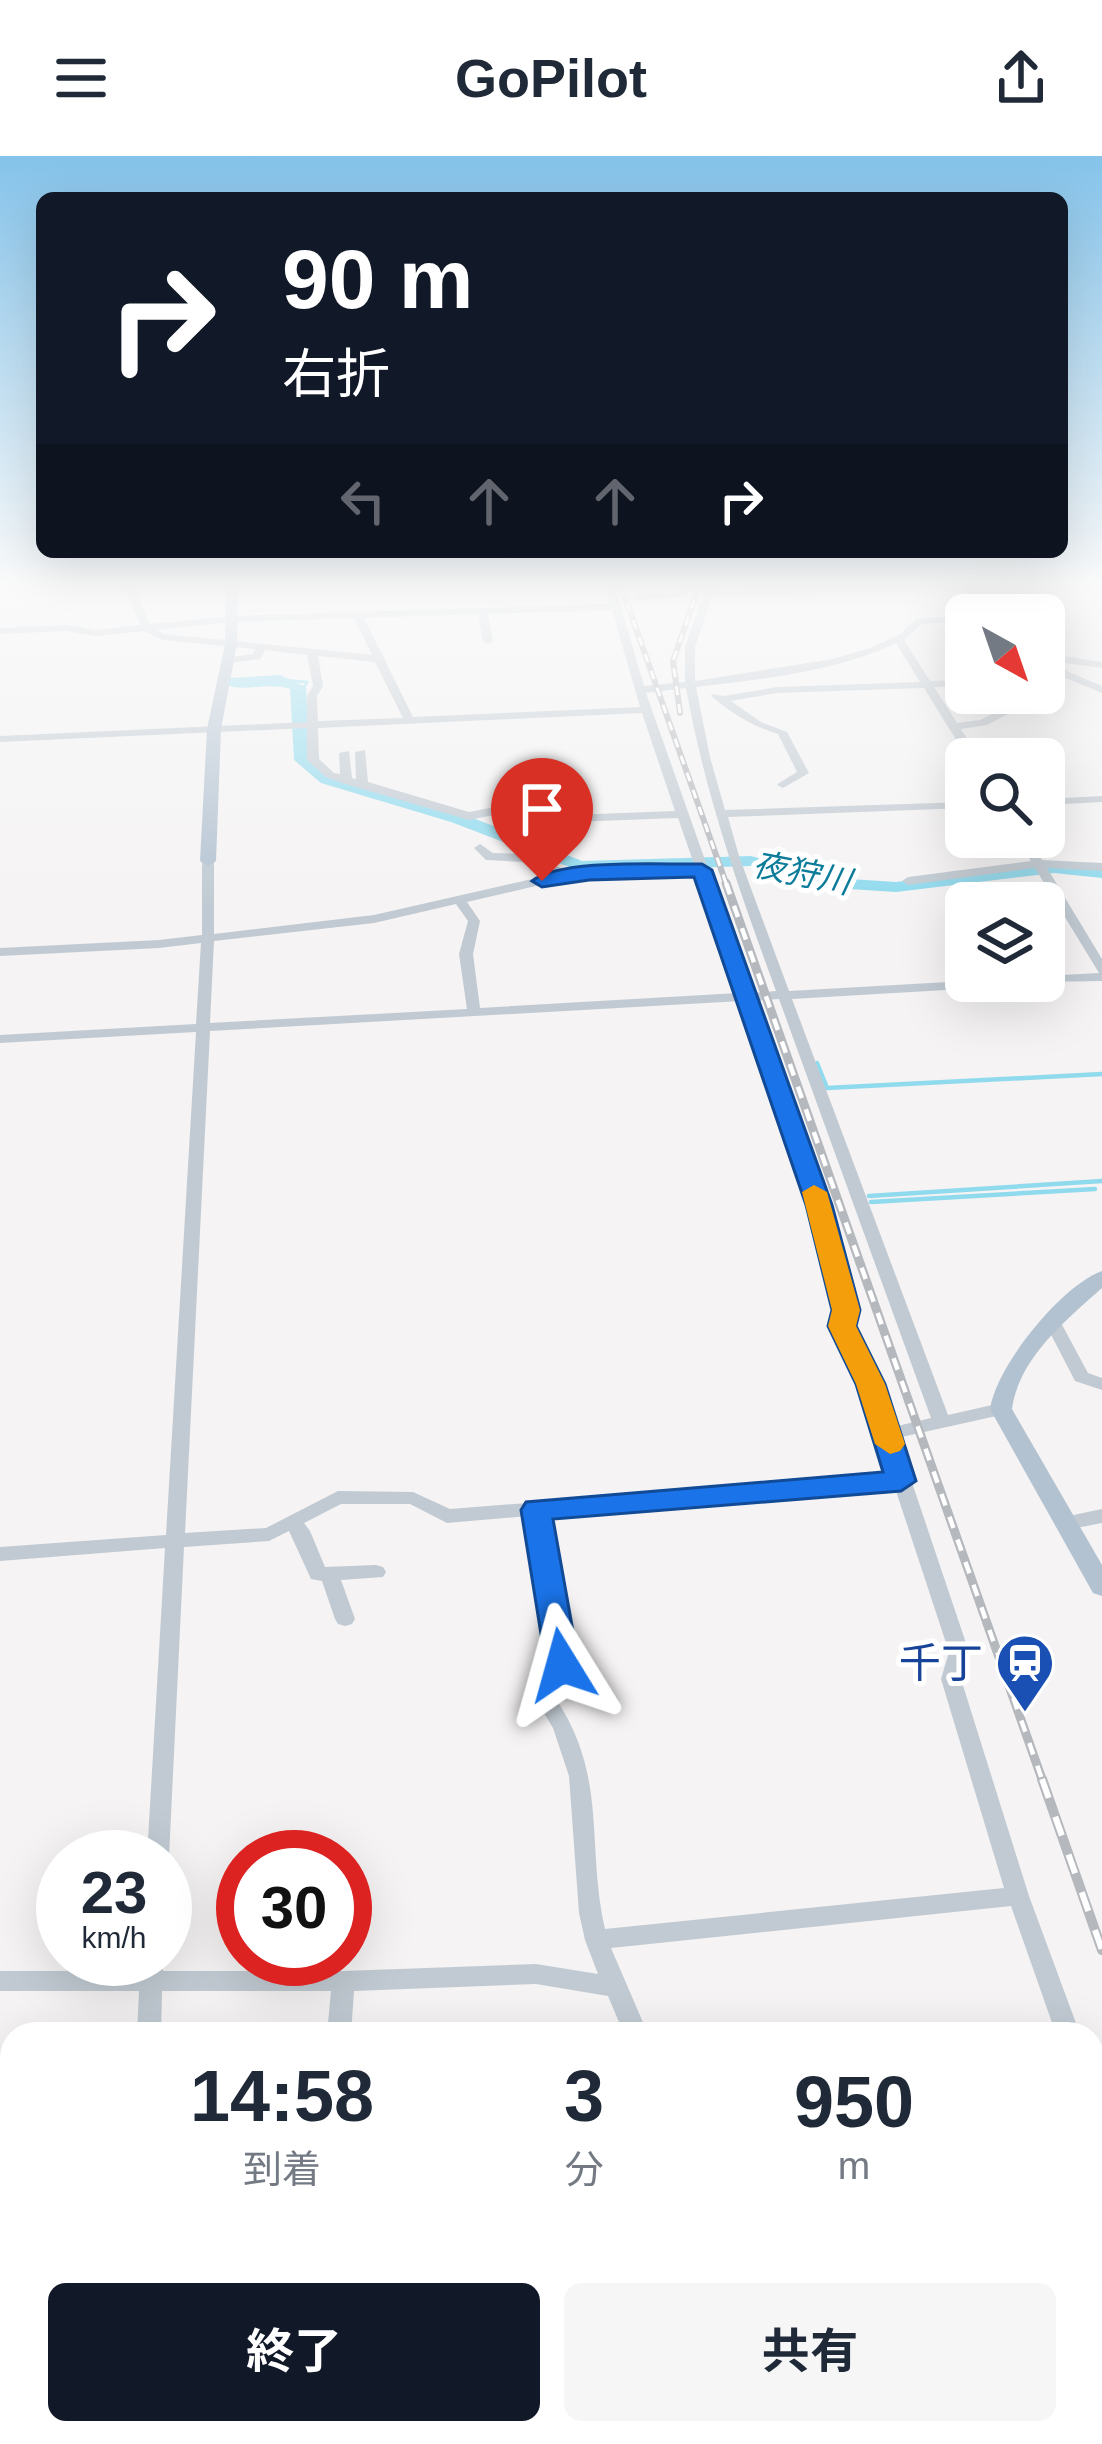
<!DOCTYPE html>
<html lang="ja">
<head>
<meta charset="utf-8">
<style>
  body { margin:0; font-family:Arial,"Noto Sans JP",sans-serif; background:#f6f6f7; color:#1f2937; height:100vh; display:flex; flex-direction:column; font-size:45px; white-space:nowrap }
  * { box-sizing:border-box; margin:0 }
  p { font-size:39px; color:#747a83 }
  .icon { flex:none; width:66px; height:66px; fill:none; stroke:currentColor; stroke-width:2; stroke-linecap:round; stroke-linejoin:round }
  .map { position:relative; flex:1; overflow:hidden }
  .side { position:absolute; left:0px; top:1866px; width:1104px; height:423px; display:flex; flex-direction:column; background:#fff; border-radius:36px 36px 0 0; box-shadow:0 12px 48px #0002 }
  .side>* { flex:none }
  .banner { position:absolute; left:36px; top:36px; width:1032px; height:366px; border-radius:18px; box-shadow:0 12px 48px #0002; background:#111827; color:#fff; overflow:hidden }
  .needle { width:78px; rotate:140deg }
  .tools { position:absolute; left:945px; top:438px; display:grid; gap:24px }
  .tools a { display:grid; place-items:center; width:120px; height:120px; border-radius:18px; background:#fff; box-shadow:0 12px 48px #0002; font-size:60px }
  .speed { position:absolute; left:36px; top:1674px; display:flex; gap:24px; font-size:60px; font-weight:700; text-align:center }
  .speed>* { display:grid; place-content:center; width:156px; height:156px; border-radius:50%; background:#fff; box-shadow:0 12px 48px #0002; line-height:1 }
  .speed small { font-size:30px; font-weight:400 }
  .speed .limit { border:18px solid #d22; background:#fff; color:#111 }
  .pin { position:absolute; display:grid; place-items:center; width:102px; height:102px; color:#fff; margin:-123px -51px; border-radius:50% 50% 50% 0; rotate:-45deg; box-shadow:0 0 12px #0007 }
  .pin .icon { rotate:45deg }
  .me { position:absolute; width:132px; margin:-66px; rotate:352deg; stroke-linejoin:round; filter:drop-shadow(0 0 9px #0008) }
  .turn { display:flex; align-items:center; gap:42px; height:252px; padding:0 48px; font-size:54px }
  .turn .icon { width:156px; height:156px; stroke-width:2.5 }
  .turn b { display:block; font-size:84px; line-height:102px }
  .lanes { display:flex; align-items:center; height:114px; padding:0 48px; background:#0003; justify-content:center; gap:60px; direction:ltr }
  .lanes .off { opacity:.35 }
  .eta { display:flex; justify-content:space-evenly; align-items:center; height:204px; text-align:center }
  .eta b { font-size:72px; font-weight:700; line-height:84px }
  .button { display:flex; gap:24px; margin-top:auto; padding:24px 48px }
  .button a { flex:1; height:138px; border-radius:18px; background:#111827; color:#fff; font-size:48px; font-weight:700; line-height:138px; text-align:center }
  .button a+a { background:#f6f6f7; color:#1f2937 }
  header { display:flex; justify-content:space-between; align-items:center; height:156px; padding:0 48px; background:#fff; font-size:54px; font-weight:700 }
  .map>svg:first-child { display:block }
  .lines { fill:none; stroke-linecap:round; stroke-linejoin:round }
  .stream-far1 { stroke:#90daee; stroke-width:3 }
  .stream { stroke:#90daee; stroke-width:4.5 }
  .river { fill:#90daee; fill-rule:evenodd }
  .minor { fill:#c1cad2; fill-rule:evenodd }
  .major { fill:#b3c2d1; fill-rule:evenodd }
  .rail-far2-casing { stroke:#b5b8bd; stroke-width:6 }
  .rail-far1-casing { stroke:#b5b8bd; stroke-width:9 }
  .rail-casing { stroke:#b5b8bd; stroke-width:10 }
  .rail-far2 { stroke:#fff; stroke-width:3; stroke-dasharray:9; stroke-linecap:butt }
  .rail-far1 { stroke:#fff; stroke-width:4.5; stroke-dasharray:12; stroke-linecap:butt }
  .rail { stroke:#fff; stroke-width:6; stroke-dasharray:20; stroke-linecap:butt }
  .route { fill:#1a73e8; stroke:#114b97; stroke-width:3 }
  .slow { fill:#f59e0b }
  .labels { text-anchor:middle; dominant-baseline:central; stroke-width:10; stroke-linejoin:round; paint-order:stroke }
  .far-water-label { font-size:33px; font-style:italic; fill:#0c7c9b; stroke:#fff }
  .near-transit-label { font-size:42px; fill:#164399; stroke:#fff; text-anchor:end }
</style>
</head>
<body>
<header><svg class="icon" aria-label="menu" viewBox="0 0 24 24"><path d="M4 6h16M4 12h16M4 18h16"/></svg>GoPilot<svg class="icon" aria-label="share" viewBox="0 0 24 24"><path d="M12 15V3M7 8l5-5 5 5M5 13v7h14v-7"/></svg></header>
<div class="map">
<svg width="1102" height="2288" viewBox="0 0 1102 2288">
  <rect width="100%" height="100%" fill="#f5f3f3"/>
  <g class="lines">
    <path class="stream-far1" d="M280,524l27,2 -6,11"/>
    <path class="stream" d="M817,907l10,25 275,-14
      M869,1040l233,-15
      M871,1046l224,-13"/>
    <path class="river" d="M280,519l26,12 4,71 23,17 130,39 119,47 169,-5 83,22 62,4 158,-19 48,5v10l-48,-5 -158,19 -62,-4 -83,-22 -171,5 -129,-49 -130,-39 -27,-23 -4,-71c-22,-8 -48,5 -68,-6l8,-5z"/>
    <path class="minor" d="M123,430h10l17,38 81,-8 379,-12 -5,-18h10l29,100 41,-4v-35l21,-61h10l-2,5 209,-5 -5,3 -206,8 -17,50v34l138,-22 37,-11 29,-13 17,-16 50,-4v6l-44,3 -18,16 26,41 36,-1v6l-32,1 23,36 23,-3 56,-27h8v-3l5,3 -62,32 -26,4 19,30h-12l-44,-71 -147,5 -46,8 30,21 26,10 22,41 -26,15 -6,-3 2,-2 18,-11 -19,-38c-26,-8 -47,-21 -67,-38l1,-2 12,2 53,-9 143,-5 -24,-39c-61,29 -133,36 -200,44l14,70 15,53 241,-8v6l-238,9 11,39 50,135 177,-10h78v-5l55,-3 -64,-105 -127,17 -6,-4 6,-4 123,-16 -15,-24h12l14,23 60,3v8l-55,-3 55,91v22l-63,1 -6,3 -241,14 156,416 53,-12 9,6 -9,6 -104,23 72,214 -8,27 68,217 51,138h-24l-45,-128 -400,42 37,86h-24l-16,-38 -72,-12 -182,7 -3,43h-24l4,-43h-169l-1,43h-24l2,-43h-139v-20h140l1,-12h22v12h180l193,-7 62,10 -13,-34 -6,-27 -10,-137 -16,-48 -17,-28 17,-48 -24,-136 -82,7 -37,-19h-69l-37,19 6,8 15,36 51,-2 7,2 3,5 -3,5 -42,3 14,39 -3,5 -7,2 -7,-2 -3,-5 -13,-38 -11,-2 -22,-48 -20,10 -85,6 -15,310 -4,7v-7h-18l18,-309 -165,13v-14l166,-12 30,-503 -196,11v-8l196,-11 5,-81 -42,5 -159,8v-8l159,-8 43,-5v-74l6,-4 6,4v73l160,-19 180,-41 -29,-12 -39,-2 -12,-12 6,-4 13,9 34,1 41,17 127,-4 -17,-49 -134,5 -37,14 -6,-4 2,-3 30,-11 -14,-9 -50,10 -127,-37 -16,-6 -19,-17v-32l-307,14v-6l307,-14v-26l6,-10 -6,-31 -42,-5 -5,9 -32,4 -4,-1v-4l29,-4 2,-5 -92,-9 -19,-9 -48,5 -29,-5 -67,3v-6l67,-3 29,5 45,-5zM612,454l28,97 -227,10 -49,-99 114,-4 5,27 5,3 5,-3 -5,-27zM354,462l18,37 -207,-21 -9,-4 75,-8zM318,500l57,6 28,56 -85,3 -1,-25 6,-10zM686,532c19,106 53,202 90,303l-24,2 -106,-300zM642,557l33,98 -131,5 -23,-14 -52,10 -101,-30 -3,-32 -10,2 1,27 -4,-1 -3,-27 -10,2 1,21 -6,-1 -15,-14 -1,-31zM697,718l41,119 -258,15 -7,-54 7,-33 -13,-19 99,-23zM456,748l12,17 -9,33 8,55 -257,14 4,-82 160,-18zM779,843l152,419 -38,9 -14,-43 -29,-58 4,-16 -27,-105 -73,-204zM741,845l70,204 27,105 -4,16 27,58 30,91 -441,34 -37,-17 -75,-1 -72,37 -81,5 25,-502zM895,1332l54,164 -8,27 63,209 -399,41c-19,-84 3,-152 -49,-230l17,-47 -26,-137z
      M685,430h10l-10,11 -48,3 -5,-3 5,-3 45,-3z
      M960,430h11l34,25 27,-3 5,3c-34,12 -51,-3 -77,-25z
      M1044,463l10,-1 5,3 -15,4z
      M1044,497l58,9v6l-44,-6 11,10 33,14v7l-41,-17 -17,-15z
      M1102,640v6l-58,3v-6z
      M1052,1160l8,5 28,52 14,5v12l-27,-9 -31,-60z
      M1102,1353v14l-36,7 -7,-2 -2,-5 2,-5z
      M1092,1934l10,6v46l-10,-7z
      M1102,2155v28l-10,4v-28z
      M119,2277h28v11h-28z
      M262,2277h28l-3,11h-28z
      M677,2277h28l2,11h-28z
      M805,2277h29l5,11h-29z
      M902,2277h40l-6,11h-40z"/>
    <path class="major" d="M226,430h12l-1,58 -16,85 -5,132 -8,5 -8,-5 7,-132 18,-85z
      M1102,1115v17c-37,33 -83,70 -90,121l90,156v31l-9,-3 -103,-184c6,-43 72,-124 112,-138z"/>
    <g class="rail-far2-casing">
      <path id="rail-far2" d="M621,430l106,300
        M680,557l-7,-52 26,-75"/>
    </g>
    <g class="rail-far1-casing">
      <path id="rail-far1" d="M726,727l317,899"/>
    </g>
    <g class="rail-casing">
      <path id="rail" d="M1042,1623l60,171"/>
    </g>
    <use href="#rail-far2" class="rail-far2"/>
    <use href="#rail-far1" class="rail-far1"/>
    <use href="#rail" class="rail"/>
  </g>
  <linearGradient id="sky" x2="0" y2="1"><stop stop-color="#85c3ea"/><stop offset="0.57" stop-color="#fafafa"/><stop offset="1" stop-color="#fafafa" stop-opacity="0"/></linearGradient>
  <rect width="1102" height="750" fill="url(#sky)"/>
  <path class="route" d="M702,708l10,6 120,335 28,105 -4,16 29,58 31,97 -15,10 -348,28 26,146 -5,9 -12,4 -12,-4 -4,-9 -25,-155 5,-8 357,-30 -27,-88 -28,-58 4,-16 -26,-105 -112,-328 -105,3 -47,7 -10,-6c31,-23 130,-16 170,-17z"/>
  <path class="slow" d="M814,1029l13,7 33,118 -4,16 29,58 20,60 -5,7 -10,3 -15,-10 -19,-60 -28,-58 4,-16 -30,-118z"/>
  <defs>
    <g id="station-pin" transform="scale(3)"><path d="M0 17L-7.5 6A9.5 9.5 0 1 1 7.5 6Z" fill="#1a4fb4" stroke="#fff"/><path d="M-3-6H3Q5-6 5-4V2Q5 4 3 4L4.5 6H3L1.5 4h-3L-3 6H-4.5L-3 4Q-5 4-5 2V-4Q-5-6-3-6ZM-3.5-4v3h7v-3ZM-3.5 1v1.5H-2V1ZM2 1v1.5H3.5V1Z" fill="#fff"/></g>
  </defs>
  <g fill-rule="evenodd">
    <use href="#station-pin" x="1025" y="1507"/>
  </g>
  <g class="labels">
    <g class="far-water-label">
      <text transform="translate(802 717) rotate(11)">夜狩川</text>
    </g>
    <g class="near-transit-label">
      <text x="983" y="1507">千丁</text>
    </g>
  </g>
</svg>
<div class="tools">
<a><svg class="needle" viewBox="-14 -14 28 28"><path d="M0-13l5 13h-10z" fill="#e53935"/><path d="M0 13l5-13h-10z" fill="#747a83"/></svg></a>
<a><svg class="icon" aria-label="search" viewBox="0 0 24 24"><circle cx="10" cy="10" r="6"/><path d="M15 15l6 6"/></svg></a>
<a><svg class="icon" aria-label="layers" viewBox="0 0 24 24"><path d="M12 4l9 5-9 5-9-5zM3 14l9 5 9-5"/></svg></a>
</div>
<div class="speed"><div>23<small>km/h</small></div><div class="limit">30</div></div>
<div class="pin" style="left:542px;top:725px;background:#d93025"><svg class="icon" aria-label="arrive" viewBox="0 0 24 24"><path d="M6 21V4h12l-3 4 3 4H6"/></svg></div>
<svg class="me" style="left:562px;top:1509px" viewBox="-20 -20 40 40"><path d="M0-17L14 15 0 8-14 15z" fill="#1a73e8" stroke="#fff" stroke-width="4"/></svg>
<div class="banner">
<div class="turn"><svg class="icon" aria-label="right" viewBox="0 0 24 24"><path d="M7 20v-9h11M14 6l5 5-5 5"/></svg><div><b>90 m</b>右折</div></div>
<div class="lanes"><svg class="icon off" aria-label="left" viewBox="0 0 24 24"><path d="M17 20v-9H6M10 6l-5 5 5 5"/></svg><svg class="icon off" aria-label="ahead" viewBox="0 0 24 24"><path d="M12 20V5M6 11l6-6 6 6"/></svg><svg class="icon off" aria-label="ahead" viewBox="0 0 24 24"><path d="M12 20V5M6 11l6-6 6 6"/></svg><svg class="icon" aria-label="right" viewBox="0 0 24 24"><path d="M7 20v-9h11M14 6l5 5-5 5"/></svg></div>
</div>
<section class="side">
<div class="eta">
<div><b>14:58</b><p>到着</p></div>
<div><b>3</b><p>分</p></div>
<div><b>950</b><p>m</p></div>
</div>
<div class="button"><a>終了</a><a>共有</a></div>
</section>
</div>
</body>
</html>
